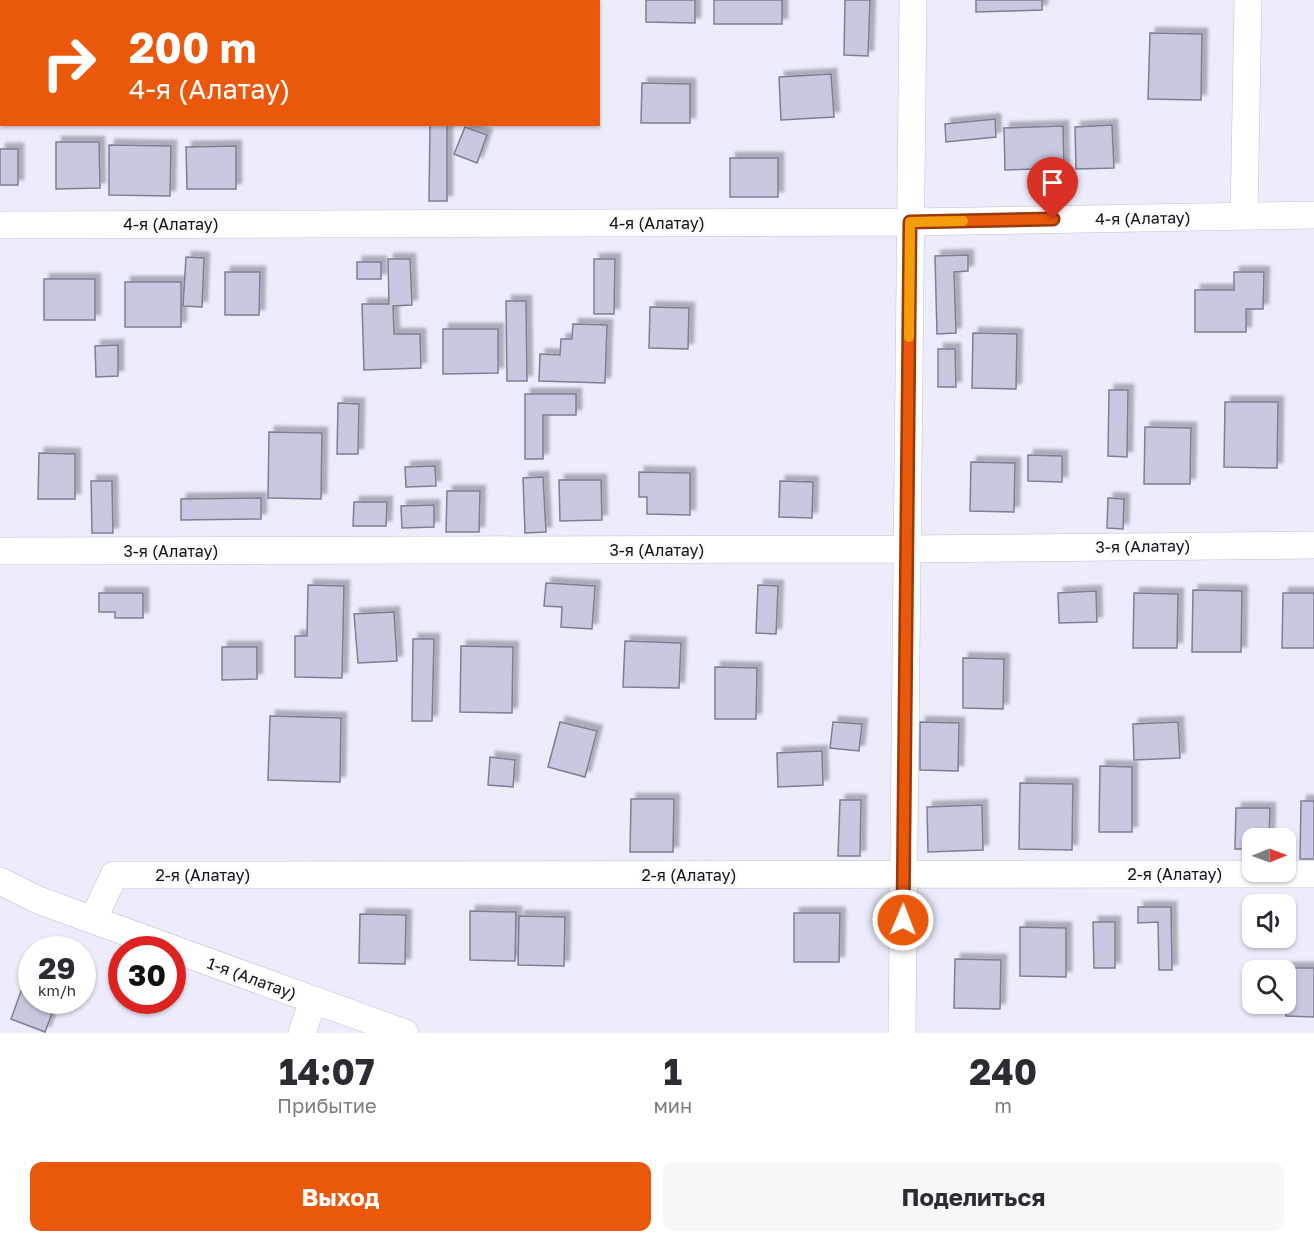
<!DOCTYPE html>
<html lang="ru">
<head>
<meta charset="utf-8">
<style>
  body { margin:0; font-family:"Golos Text",sans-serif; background:#f7f7f7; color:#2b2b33; height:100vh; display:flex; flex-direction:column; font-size:22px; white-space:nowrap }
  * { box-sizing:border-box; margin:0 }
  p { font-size:20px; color:#7c7c81 }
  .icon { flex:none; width:33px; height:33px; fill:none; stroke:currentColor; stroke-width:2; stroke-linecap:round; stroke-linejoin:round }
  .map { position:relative; height:1033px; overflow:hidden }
  .side { display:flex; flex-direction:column; background:#fff; flex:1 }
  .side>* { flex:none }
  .hud { position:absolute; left:0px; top:0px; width:600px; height:126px; box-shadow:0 2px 4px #0004; background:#ea580c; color:#fff; overflow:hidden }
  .needle { width:39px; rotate:89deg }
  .buttons { position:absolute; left:1242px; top:828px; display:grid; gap:12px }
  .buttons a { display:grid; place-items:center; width:54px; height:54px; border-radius:12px; background:#fff; box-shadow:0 2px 4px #0004; font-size:30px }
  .speed { position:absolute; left:18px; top:936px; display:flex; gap:12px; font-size:30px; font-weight:700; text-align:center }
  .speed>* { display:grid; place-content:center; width:78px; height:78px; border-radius:50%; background:#fff; box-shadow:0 2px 4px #0004; line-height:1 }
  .speed small { font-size:15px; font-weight:400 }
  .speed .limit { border:9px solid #d22; background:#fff; color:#111 }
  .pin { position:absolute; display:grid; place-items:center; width:51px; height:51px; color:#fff; margin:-62px -26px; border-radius:50% 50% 50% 0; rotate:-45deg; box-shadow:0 0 6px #0007 }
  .pin .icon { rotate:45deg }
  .me { position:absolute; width:66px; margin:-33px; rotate:1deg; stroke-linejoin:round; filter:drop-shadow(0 0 4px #0008) }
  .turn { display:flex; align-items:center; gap:21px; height:126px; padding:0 30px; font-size:27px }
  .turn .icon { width:78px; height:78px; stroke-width:2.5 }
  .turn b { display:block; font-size:42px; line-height:51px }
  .eta { display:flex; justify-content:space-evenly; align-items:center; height:102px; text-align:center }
  .eta b { font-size:36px; font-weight:700; line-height:42px }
  .action { display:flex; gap:12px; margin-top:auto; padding:12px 30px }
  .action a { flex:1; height:69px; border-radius:12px; background:#ea580c; color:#fff; font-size:24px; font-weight:700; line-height:69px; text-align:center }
  .action a+a { background:#f7f7f7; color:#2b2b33 }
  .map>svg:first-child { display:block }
  .building { fill:#c8c8e1; stroke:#7e7e95; stroke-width:1.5; filter:url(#shadow) }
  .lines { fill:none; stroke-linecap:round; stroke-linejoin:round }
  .minor-casing { stroke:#bfbfd8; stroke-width:28 }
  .minor { stroke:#fff; stroke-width:27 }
  .route-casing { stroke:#983908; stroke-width:15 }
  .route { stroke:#ea580c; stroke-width:10 }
  .slow { stroke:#f59e0b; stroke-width:10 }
  .labels { text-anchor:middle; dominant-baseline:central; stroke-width:6; stroke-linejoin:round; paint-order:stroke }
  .street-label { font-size:16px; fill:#12121a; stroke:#fbfbfb }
</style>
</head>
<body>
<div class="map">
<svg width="1314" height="1033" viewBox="0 0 1314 1033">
  <defs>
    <filter id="shadow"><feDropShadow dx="5.5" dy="-5.5" stdDeviation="1.5" flood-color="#0004"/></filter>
  </defs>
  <rect width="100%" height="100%" fill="#ececfc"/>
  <path class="building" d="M646,0h49v23l-49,-1z
    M714,0h68v24h-68z
    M845,0h25l-2,56 -24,-1z
    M976,0h66v10l-66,2z
    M1150,33l52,1 -1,66 -53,-1z
    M831,74l3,43 -53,3 -2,-43z
    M642,83l48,1v39h-49z
    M995,119l1,18 -50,5 -1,-18z
    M430,125h17v76h-18z
    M1112,125l2,43 -38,1 -1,-42z
    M1063,126l1,42 -59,2 -1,-42z
    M465,127l22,8 -10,28 -23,-9z
    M56,142h43l1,46 -44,1z
    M109,145l62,1 -1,50 -61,-1z
    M236,146v43h-49l-1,-42z
    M0,149h18v36h-18z
    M730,158h48v39h-48z
    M968,255v16l-14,1 2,61 -19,1 -2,-78z
    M186,257l18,1 -2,49 -19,-1z
    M388,259h22l2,46 -19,1 1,28h26l1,34 -57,2 -2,-66h27z
    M594,259h21l-1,55h-20z
    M357,262h24v17h-24z
    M225,272h35l-1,43h-34z
    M1234,272h30l-1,37h-17v23h-51v-42h39z
    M44,279h51v41h-51z
    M125,282h56v45h-56z
    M506,301h20l1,80h-20z
    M650,307l39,1 -1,41 -39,-1z
    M573,324l34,1 -2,58 -66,-2 1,-27 20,1 1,-16h11z
    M443,329h55v44l-55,1z
    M973,333l44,1 -1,55 -44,-1z
    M118,345v31l-22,1 -1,-31z
    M938,349h17l1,38h-18z
    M1109,390h19l-1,67 -19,-1z
    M525,394h51v21h-33v44h-18z
    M1225,402h53l-1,66 -53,-1z
    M338,403l21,1 -1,50h-21z
    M1145,427l46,1 -1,56h-46z
    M269,432l53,1 -1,66 -53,-1z
    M39,453l36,1v45h-37z
    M1028,455l34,1v26l-34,-1z
    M971,462l44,1 -1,49 -44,-1z
    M435,466l1,20 -30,1 -1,-20z
    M639,472l51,1v42l-43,-1v-17h-8z
    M543,477l3,55 -21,1 -2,-55z
    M559,480h42l1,40 -42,1z
    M91,481h21l1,52h-21z
    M780,481l33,1 -1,36 -33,-1z
    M447,491h33l-1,41h-33z
    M261,498v21l-80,1v-21z
    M1108,498l16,1 -1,30 -16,-1z
    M354,502h33l-1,24h-33z
    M434,505v22l-32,1 -1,-22z
    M546,583l49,3 -3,43 -31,-2 1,-20 -18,-1z
    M308,585l36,1 -2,92 -47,-1v-41h12z
    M758,585l20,1 -2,48 -20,-1z
    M1193,590l49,1 -1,61h-49z
    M1096,591l1,31 -38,1 -1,-30z
    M99,593h44v25h-28v-6h-16z
    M1134,593l44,1 -1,54h-44z
    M1283,593h31v55h-32z
    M394,612l3,49 -39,2 -4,-49z
    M413,639h21l-2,82h-20z
    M625,641l56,2 -2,45 -56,-1z
    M461,646l52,1 -1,66 -52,-1z
    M222,647h35v32l-35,1z
    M963,658l41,1 -1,50 -40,-1z
    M715,667l42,1 -1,51h-41z
    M270,716l71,2 -1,64 -72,-2z
    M560,722l37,9 -12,46 -37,-10z
    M833,722l29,2 -3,27 -29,-3z
    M920,722l39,1 -1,48 -38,-1z
    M1178,722l2,36 -46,2 -1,-36z
    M822,751l1,34 -45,2 -1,-34z
    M490,757l25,3 -2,27 -25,-2z
    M1100,766l32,1v65h-33z
    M1020,783l53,1 -1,66 -53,-1z
    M631,799h43l-1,53h-43z
    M840,800h21l-1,56h-22z
    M1301,801h13v58h-14z
    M982,805l1,45 -55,2 -1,-45z
    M1236,808h34l-1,30h-17v11h-17z
    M1138,907h33l1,63h-13l-1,-48 -20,1z
    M470,911l46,1 -1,49 -45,-1z
    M794,913h46l-1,49h-45z
    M360,914l46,1 -1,49 -46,-1z
    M519,916l46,1 -1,49 -46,-1z
    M1093,922h22v46h-21z
    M1020,927l46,1v49l-46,-1z
    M955,959l46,1 -1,49 -46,-1z
    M1286,968h28v49l-28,-1z
    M24,983l8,3v14h25l-12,32 -34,-13z"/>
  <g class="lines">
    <g class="minor-casing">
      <path id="minor" d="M1244,216l4,-216
        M0,225l910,-3 404,-7
        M0,551l906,-2 408,-4
        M0,881l38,19 367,133
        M93,920l21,-45 1200,-1
        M302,1033l11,-33
        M902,1033l11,-1033"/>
    </g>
    <use href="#minor" class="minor"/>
  </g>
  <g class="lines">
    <g class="route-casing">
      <path id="route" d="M903,920l7,-698 143,-3"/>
    </g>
    <use href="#route" class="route"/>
    <path class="slow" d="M909,337l1,-115 53,-1"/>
  </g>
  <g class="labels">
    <g class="street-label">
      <text transform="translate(1143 218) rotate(-1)">4-я (Алатау)</text>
      <text x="657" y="223">4-я (Алатау)</text>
      <text x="171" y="224">4-я (Алатау)</text>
      <text transform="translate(1143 546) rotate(-1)">3-я (Алатау)</text>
      <text x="657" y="550">3-я (Алатау)</text>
      <text x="171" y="551">3-я (Алатау)</text>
      <text x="1175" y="874">2-я (Алатау)</text>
      <text x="203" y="875">2-я (Алатау)</text>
      <text x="689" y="875">2-я (Алатау)</text>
      <text transform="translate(252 978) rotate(20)">1-я (Алатау)</text>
    </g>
  </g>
</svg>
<div class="buttons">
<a><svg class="needle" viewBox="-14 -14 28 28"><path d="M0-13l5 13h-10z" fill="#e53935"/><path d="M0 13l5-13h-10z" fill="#7c7c81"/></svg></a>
<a><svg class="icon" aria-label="sound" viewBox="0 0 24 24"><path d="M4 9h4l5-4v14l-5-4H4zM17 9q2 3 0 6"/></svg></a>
<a><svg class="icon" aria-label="search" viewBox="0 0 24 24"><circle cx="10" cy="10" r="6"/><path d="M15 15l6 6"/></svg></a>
</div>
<div class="speed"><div>29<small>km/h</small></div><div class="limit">30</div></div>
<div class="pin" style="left:1053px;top:219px;background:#d93025"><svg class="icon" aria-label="arrive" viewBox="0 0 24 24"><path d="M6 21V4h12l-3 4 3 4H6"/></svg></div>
<svg class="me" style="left:903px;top:920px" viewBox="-20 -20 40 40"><circle r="17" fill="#ea580c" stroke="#fff" stroke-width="3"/><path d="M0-11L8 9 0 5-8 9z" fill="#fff"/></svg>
<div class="hud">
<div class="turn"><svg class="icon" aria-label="right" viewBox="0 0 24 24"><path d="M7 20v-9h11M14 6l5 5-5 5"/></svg><div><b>200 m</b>4-я (Алатау)</div></div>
</div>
</div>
<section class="side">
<div class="eta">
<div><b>14:07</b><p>Прибытие</p></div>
<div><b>1</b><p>мин</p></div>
<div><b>240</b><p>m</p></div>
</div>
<div class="action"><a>Выход</a><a>Поделиться</a></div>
</section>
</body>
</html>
